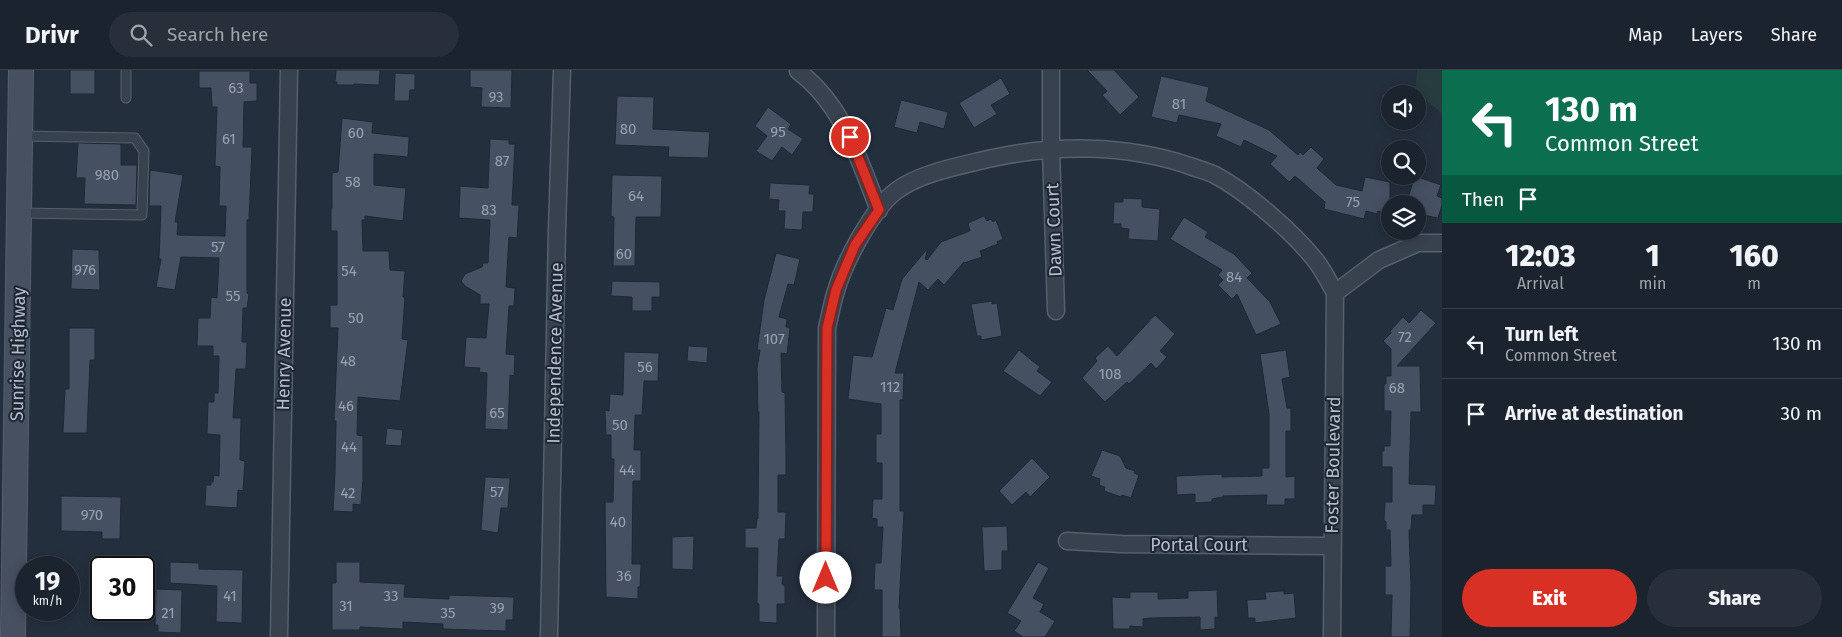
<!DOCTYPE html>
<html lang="en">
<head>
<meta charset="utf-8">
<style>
  body { margin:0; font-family:"Fira Sans",sans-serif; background:#282f3a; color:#f1f3f6; height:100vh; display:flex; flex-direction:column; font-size:19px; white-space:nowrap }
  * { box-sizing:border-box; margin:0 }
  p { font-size:16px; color:#a0a4aa }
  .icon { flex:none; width:28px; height:28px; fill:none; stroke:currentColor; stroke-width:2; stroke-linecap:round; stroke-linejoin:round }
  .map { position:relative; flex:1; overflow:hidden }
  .side { display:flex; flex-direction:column; background:#1b232e; width:400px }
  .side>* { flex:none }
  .hud { background:#0b6e4f; color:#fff; overflow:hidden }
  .buttons { position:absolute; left:1381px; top:15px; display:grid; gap:10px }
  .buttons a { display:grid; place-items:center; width:45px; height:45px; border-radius:50%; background:#1b232e; box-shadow:0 2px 12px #0003,0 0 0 1px #39404a; font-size:25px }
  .speed { position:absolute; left:15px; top:486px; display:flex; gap:10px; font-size:25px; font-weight:700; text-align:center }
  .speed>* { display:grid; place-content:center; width:65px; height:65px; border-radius:50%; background:#1b232e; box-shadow:0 2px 12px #0003,0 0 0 1px #39404a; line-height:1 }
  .speed small { font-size:12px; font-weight:400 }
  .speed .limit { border:2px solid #111; border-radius:8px; background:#fff; color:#111 }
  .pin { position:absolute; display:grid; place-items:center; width:42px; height:42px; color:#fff; margin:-21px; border:2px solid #fff; border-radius:50%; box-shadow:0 1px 5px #0007 }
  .me { position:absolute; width:55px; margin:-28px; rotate:0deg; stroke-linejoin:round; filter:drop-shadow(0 0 4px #0008) }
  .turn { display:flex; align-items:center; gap:18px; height:105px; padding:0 20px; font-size:22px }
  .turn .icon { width:65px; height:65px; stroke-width:2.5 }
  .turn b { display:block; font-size:35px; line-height:42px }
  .then { display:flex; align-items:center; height:48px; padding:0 20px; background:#0003; gap:10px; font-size:19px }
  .eta { display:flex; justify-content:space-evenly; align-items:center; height:85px; text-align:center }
  .eta b { font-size:30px; font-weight:800; line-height:35px }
  .button { display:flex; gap:10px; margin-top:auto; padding:10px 20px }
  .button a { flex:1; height:58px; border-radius:30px; background:#d93025; color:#fff; font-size:20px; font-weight:800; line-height:58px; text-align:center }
  .button a+a { background:#282f3a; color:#f1f3f6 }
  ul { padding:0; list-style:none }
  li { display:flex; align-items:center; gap:15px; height:70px; padding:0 20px; border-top:1px solid #39404a }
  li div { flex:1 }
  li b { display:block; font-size:19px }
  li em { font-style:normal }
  header { display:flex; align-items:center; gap:30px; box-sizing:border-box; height:70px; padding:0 25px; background:#1b232e; border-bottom:1px solid #39404a }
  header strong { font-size:24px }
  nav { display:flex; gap:28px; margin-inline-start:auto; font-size:18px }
  .search { width:350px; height:45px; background:#282f3a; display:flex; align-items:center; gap:12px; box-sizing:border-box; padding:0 18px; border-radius:28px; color:#a0a4aa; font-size:19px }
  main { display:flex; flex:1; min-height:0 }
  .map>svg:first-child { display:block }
  .green { fill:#263c3f }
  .building { fill:#455162; stroke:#1f2835 }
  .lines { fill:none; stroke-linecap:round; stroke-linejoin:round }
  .service-casing { stroke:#565f6c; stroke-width:11 }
  .minor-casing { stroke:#565f6c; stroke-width:19 }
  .secondary-casing { stroke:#565f6c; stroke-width:26 }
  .service { stroke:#38414e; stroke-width:9 }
  .minor { stroke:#38414e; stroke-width:16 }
  .secondary { stroke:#465061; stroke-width:24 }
  .route-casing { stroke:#8d1f18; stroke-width:12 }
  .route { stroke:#d93025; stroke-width:9 }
  .labels { text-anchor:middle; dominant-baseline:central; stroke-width:4; stroke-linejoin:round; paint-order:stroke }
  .number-label { font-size:15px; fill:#98a1af }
  .street-label { font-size:18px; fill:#b4bcc9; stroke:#1d2633 }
</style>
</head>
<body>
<header>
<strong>Drivr</strong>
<div class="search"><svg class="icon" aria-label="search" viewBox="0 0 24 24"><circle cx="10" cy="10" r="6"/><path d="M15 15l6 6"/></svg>Search here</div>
<nav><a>Map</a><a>Layers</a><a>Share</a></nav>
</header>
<main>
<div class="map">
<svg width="1442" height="567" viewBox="0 0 1442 567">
  <rect width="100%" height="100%" fill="#242f3e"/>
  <path class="green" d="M1417,0h25v43l-27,-21z"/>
  <path class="building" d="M70,0h25v24h-25z
    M336,0h44l-1,15 -25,-1v1h-17v-3h-2z
    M470,0h42l-1,38 -30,-1 1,-19 -12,-1z
    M1087,0h27l25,27 -19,18 -18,-20 5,-4z
    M199,1h51v12h7v18l-13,1 -1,45h9l-3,73h-2v73l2,1 -2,14h-4l-1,34h5l-1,27h-10l-3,49h8l-1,42 5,1 -2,30 -5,-1 -1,18 -32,-2 1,-21h5v-3h2l1,-7 5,1 1,-41 -13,-1 1,-32h6v-9h4l1,-37h-6v-10h-16l1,-28h12l1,-21 6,1 2,-40 -38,-1 -6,33 -19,-3 5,-28h-2l2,-53h-12l1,-36 33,5 -8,47h3l-1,13 48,1 1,-30h-7l1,-39 -5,-1 2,-59h-5l-1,-19h-12z
    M395,3l20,1v16h-5l-1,11h-15z
    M1161,6l48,11 -3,14 63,29 29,25 2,-3 3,3 8,-8 13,12 -7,9 19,17 26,6 3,-14 25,5v33l-12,-4 -1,3 -11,-3 -2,8 -40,-10 1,-7 -30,-26 -6,6 -19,-18 7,-8 -33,-16 -3,7 -25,-11 5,-12 -42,-9 -2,8 -26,-6z
    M1001,8l9,16 -19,11 6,9 -23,14 -15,-25z
    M617,26l37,1 -1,32 57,3 -2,26 -40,-1 1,-10 -54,-2z
    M901,30l47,12 -4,17 -24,-7 -3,11 -23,-6z
    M768,37l23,17 -3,5 15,10 -11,16 -10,-8 -10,14 -16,-10 11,-15 -12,-10z
    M342,48l31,4 -1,11 37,4 -1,20 -34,-3v31l32,3 -3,33 -38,-5v4h-3l1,31h26l1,19 15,1 -2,26h2l-3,42 6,1 -8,61 -42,-4 -1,38 6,1v43l-2,26 -8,-1v8l-20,-1 2,-38 1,-52h-2l4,-93h-8v-23h7v-74h-6v-23h1v-35l6,-1z
    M490,69l19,1v4h6l-3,61h7l-2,33 -8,-1 -3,50 9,1 -1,18h-5l-3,48 9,1 -1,21 -4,-1 -2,55 -23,-1 2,-56 -8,-1 1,-4 -16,-1 2,-30 20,1 3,-34h-9v-9l-15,-9 -4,-5 4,-7 17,-7 1,-4h5l2,-43 -31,-2 1,-32 28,2z
    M78,73l43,1v21h16l-1,40 -52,-1 1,-26h-9z
    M612,105l50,1 -1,41h-25l-1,49h-22l1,-49 -3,-1z
    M1415,106l26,9 -4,11 5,2v7l-4,13 -20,-4v-10h-12z
    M770,113l40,2 -1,9h5l-1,18h-10l-1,18 -18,-1 1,-18h-7l1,-11 -10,-1z
    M1123,128l19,1v8l18,2 -2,32 -30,-2 1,-10 -8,-1v-4h-8l1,-22h9z
    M984,146l3,5 4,-2 2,3 3,-2 7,19 -6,3 1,2 -18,7 2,6 -18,6v-1l-20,23 -6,-6 -10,11 -9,-8 -24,91h9l-1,27h-3v111h4l-5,97h1l1,29h-19v-47h-8l1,-27h6l2,-36h-6v-8l-5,-1 1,-19h9v-36h-6v-29h5v-30l-33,-5 5,-44 19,2 14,-49 7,2 9,-31 26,-31 -3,11 2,1 14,-18 29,-11 -2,-8z
    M1184,147l24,15 -3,5 29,17 18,19 -5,5 23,24 11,22 -25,11 -19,-41 -5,5 -14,-14 5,-5 -5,-5 4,-5 -52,-31z
    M72,179l27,1 1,40 -29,-1z
    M776,183l24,6 -6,26 -6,-1 -9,33 8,2 -1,8 4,1 -3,26 -6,-1 1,39 3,1 1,64v18h-8v37h8l-1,27h-6l-2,37h6l-1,8 3,2v18h-8v19l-18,-1v-18h-2l1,-56h-13v-20h11l1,-9h1l1,-107 -1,-1 -1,-43 3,-18h-3l7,-50z
    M612,211l48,1v15h-8v14h-20v-14l-21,-1z
    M992,231v3l5,-1 5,33 -21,4v-4h-4l-6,-32z
    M1421,240l15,13 -39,43h23l1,46h-10l-2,72 27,1 -1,20h-12v10h-11l-1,15h-2l2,58 -1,49h-19l1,-42h-7v-29h6l-1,-36h-4v-8l-2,-2 1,-18h7v-35h-10v-16h2v-5h6l1,-35h-7v-27h2v-8h5v-27l-8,-8 8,-8 -1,-2 13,-14 6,6z
    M1155,245l20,19 -15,17 7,6 -11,12 -5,-6 -22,21 -2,-2 -22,20 -23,-24 15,-17 -2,-3 13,-12 9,10z
    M69,258h26v32h-5l-3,73h-24l2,-44h4z
    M688,276l20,1 -1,16 -20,-2z
    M1019,280l21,17 -3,4 15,11 -12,14 -37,-25z
    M1286,280l4,27 -8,2 5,29h4v23h-5v46l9,-1v23h-10v6h-19l1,-10 -44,1v1l-11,2v3l-17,1v-9l-18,1 -1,-19 46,-2v3l40,-1v-8h7v-54l-9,-60z
    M624,282l35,1 -1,28h-14l-2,34h-7l-1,35h7v31h-8l-1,83h9l-1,23h-2v12l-32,-2 -1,-95h8l1,-43h-3v-24h-5l-1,-25 4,1 1,-17 13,1z
    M387,358l16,2 -2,16 -16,-1z
    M1102,380l18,6 6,12 9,3 -1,2 5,2 -8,23 -9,-3 -1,2 -17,-6 1,-4 -6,-2 1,-6 -9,-3z
    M1032,388l18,19 -20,20 -4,-5 -14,13 -13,-14z
    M485,407l25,1 -2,30h-7l-3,25 -17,-3z
    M61,426l60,1 -1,42h-18v-7l-41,-1z
    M1007,456l1,25h-6v19l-18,1 -2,-44z
    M694,466l-1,34 -21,-1v-32z
    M170,492l29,1v6l44,1 -1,53 -26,-1 1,-36 -47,-3z
    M336,492h24v20l45,2 -1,13 45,2v-4l65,2 -1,23h-7v11l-63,-2v-5l-40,-2v7l-43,-2v3h-28v-47h4z
    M1038,492l11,6 -16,30 11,6 -4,8 15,9 -10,16h-22l-9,-6 7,-10 -14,-8z
    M156,519l26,1 -1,43 -23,-1v-7h-3z
    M1217,520l1,27h-3v12l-15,1v-13l-50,1 -7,1v8l-13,-1v3h-17l-1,-32 18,1v-6h28v7l30,-1v-7z
    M1284,521v3l10,-1 2,25 -41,5v-5h-7l-1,-18 19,-1 -1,-7z"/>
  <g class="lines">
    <g class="service-casing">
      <path id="service" d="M126,0v28
        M20,143l122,2 2,-64 -9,-13 -115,-2"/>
    </g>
    <g class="minor-casing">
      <path id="minor" d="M1051,0v79l5,162
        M798,1c46,35 60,87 81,139
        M1067,471l54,3 211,2
        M279,567l10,-567
        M549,567l8,-408 5,-159
        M826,567l1,-309c3,-12 5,-25 9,-37 8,-28 36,-82 60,-100 24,-18 63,-25 92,-32 66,-15 138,-15 202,7 8,3 17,5 25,9 32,17 78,57 101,86 7,9 13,21 19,32
        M1332,567l3,-344 44,-33 39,-17h24"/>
    </g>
    <g class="secondary-casing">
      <path id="secondary" d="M13,567l8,-567"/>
    </g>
    <use href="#service" class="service"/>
    <use href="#minor" class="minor"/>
    <use href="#secondary" class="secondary"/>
  </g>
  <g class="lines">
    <g class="route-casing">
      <path id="route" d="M826,508l1,-250 9,-38 19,-45 24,-35 -29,-73"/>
    </g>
    <use href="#route" class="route"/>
  </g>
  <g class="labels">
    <g class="number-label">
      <text x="236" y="18">63</text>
      <text x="496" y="27">93</text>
      <text x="1179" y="34">81</text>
      <text x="628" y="59">80</text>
      <text x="778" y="62">95</text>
      <text x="356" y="63">60</text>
      <text x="229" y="69">61</text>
      <text x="502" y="91">87</text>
      <text x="107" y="105">980</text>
      <text x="353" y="112">58</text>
      <text x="636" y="126">64</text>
      <text x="1353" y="132">75</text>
      <text x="489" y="140">83</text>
      <text x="218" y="177">57</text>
      <text x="624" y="184">60</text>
      <text x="85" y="200">976</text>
      <text x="349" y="201">54</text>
      <text x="1234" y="207">84</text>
      <text x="233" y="226">55</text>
      <text x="356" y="248">50</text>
      <text x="1405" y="267">72</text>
      <text x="774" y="269">107</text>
      <text x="348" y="291">48</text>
      <text x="645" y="297">56</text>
      <text x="1110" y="304">108</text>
      <text x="890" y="317">112</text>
      <text x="1397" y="318">68</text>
      <text x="346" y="336">46</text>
      <text x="497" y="343">65</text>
      <text x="620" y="355">50</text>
      <text x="349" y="377">44</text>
      <text x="627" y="400">44</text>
      <text x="497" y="422">57</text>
      <text x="348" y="423">42</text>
      <text x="92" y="445">970</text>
      <text x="618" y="452">40</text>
      <text x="624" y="506">36</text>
      <text x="230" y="526">41</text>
      <text x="391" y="526">33</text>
      <text x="346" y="536">31</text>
      <text x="497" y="538">39</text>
      <text x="168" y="543">21</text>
      <text x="448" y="543">35</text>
    </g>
    <g class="street-label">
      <text transform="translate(1054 160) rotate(-92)">Dawn Court</text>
      <text transform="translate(555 283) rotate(-89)">Independence Avenue</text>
      <text transform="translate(18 284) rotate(-89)">Sunrise Highway</text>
      <text transform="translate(284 284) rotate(-89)">Henry Avenue</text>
      <text transform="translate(1333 395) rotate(-89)">Foster Boulevard</text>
      <text x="1199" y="475">Portal Court</text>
    </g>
  </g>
</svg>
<div class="buttons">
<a><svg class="icon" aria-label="sound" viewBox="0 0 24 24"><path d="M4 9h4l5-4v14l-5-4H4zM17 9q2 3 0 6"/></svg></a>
<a><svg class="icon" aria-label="search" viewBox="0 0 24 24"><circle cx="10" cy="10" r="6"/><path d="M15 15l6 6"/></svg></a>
<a><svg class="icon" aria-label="layers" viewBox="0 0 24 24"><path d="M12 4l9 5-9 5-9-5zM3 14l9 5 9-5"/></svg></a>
</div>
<div class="speed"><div>19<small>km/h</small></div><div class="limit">30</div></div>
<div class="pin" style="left:850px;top:67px;background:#d93025"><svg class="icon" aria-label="arrive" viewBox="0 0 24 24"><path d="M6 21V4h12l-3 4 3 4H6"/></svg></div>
<svg class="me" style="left:826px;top:508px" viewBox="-20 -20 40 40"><circle r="19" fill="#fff"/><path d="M0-13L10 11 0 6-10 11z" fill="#d93025"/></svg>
</div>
<section class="side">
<div class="hud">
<div class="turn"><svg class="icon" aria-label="left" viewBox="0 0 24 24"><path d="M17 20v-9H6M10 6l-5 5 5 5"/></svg><div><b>130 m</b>Common Street</div></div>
<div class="then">Then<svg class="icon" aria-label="arrive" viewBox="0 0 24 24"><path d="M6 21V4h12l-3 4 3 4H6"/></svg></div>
</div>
<div class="eta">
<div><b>12:03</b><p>Arrival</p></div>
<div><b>1</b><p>min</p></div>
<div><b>160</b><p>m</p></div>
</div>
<ul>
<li><svg class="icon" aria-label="left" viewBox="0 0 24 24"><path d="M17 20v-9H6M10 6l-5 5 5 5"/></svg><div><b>Turn left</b><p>Common Street</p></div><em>130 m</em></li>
<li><svg class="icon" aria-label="arrive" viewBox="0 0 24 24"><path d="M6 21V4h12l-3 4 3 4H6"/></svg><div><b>Arrive at destination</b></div><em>30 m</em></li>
</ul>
<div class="button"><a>Exit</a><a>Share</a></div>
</section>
</main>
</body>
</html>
